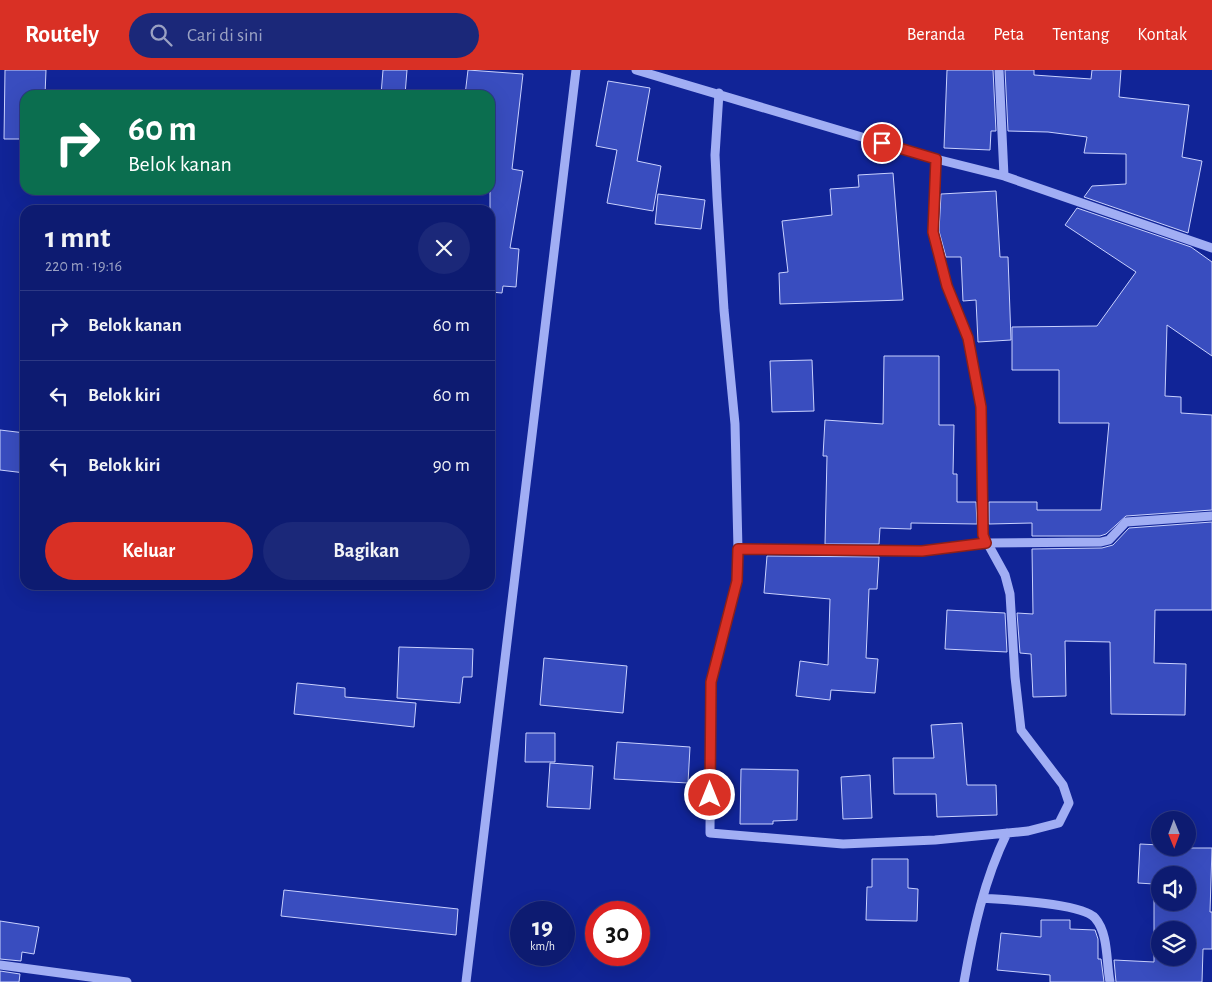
<!DOCTYPE html>
<html lang="id">
<head>
<meta charset="utf-8">
<style>
  body { margin:0; font-family:"Alegreya Sans",sans-serif; background:#1b2879; color:#f1f3f6; height:100vh; display:flex; flex-direction:column; font-size:19px; white-space:nowrap }
  * { box-sizing:border-box; margin:0 }
  p { font-size:16px; color:#9aa1c3 }
  .icon { flex:none; width:28px; height:28px; fill:none; stroke:currentColor; stroke-width:2; stroke-linecap:round; stroke-linejoin:round }
  .map { position:relative; flex:1; overflow:hidden }
  .sheet { position:absolute; left:20px; top:135px; width:475px; height:385px; display:flex; flex-direction:column; background:#0d1b71; border-radius:15px; box-shadow:0 5px 20px #0002,0 0 0 1px #2d3984 }
  .sheet>* { flex:none }
  .guide { position:absolute; left:20px; top:20px; width:475px; height:105px; border-radius:15px; box-shadow:0 5px 20px #0002,0 0 0 1px #2d3984; background:#0b6e4f; color:#fff; overflow:hidden }
  .needle { width:32px; rotate:179deg }
  .tools { position:absolute; left:1151px; top:741px; display:grid; gap:10px }
  .tools a { display:grid; place-items:center; width:45px; height:45px; border-radius:50%; background:#0d1b71; box-shadow:0 5px 20px #0002,0 0 0 1px #2d3984; font-size:25px }
  .speed { position:absolute; left:510px; top:831px; display:flex; gap:10px; font-size:25px; font-weight:700; text-align:center }
  .speed>* { display:grid; place-content:center; width:65px; height:65px; border-radius:50%; background:#0d1b71; box-shadow:0 5px 20px #0002,0 0 0 1px #2d3984; line-height:1 }
  .speed small { font-size:12px; font-weight:400 }
  .speed .limit { border:8px solid #d22; background:#fff; color:#111 }
  .pin { position:absolute; display:grid; place-items:center; width:42px; height:42px; color:#fff; margin:-21px; border:2px solid #fff; border-radius:50%; box-shadow:0 1px 5px #0007 }
  .me { position:absolute; width:55px; margin:-28px; rotate:0deg; stroke-linejoin:round; filter:drop-shadow(0 0 4px #0008) }
  .turn { display:flex; align-items:center; gap:18px; height:105px; padding:0 25px; font-size:22px }
  .turn .icon { width:65px; height:65px; stroke-width:2.5 }
  .turn b { display:block; font-size:35px; line-height:42px }
  .round { display:grid; place-items:center; flex:none; width:52px; height:52px; border-radius:26px; background:#1b2879 }
  .summary { display:flex; align-items:center; justify-content:space-between; height:85px; padding:0 25px }
  h1 { font-size:30px; font-weight:700; line-height:38px }
  .action { display:flex; gap:10px; margin-top:auto; padding:10px 25px }
  .action a { flex:1; height:58px; border-radius:30px; background:#d93025; color:#fff; font-size:20px; font-weight:700; line-height:58px; text-align:center }
  .action a+a { background:#1b2879; color:#f1f3f6 }
  ul { padding:0; list-style:none }
  li { display:flex; align-items:center; gap:15px; height:70px; padding:0 25px; border-top:1px solid #2d3984 }
  li div { flex:1 }
  li b { display:block; font-size:19px }
  li em { font-style:normal }
  header { display:flex; align-items:center; gap:30px; box-sizing:border-box; height:70px; padding:0 25px; background:#d93025; color:#fff }
  header strong { font-size:24px }
  nav { display:flex; gap:28px; margin-inline-start:auto; font-size:18px }
  .search { width:350px; height:45px; background:#1b2879; display:flex; align-items:center; gap:12px; box-sizing:border-box; padding:0 18px; border-radius:28px; color:#9aa1c3; font-size:19px }
  .map>svg:first-child { display:block }
  .building { fill:#394dbf; stroke:#c9d1fe; fill-rule:evenodd }
  .lines { fill:none; stroke-linecap:round; stroke-linejoin:round }
  .minor { stroke:#a1aef4; stroke-width:9 }
  .route-casing { stroke:#8d1f18; stroke-width:12 }
  .route { stroke:#d93025; stroke-width:9 }
</style>
</head>
<body>
<header>
<strong>Routely</strong>
<div class="search"><svg class="icon" aria-label="search" viewBox="0 0 24 24"><circle cx="10" cy="10" r="6"/><path d="M15 15l6 6"/></svg>Cari di sini</div>
<nav><a>Beranda</a><a>Peta</a><a>Tentang</a><a>Kontak</a></nav>
</header>
<div class="map">
<svg width="1212" height="912" viewBox="0 0 1212 912">
  <rect width="100%" height="100%" fill="#112497"/>
  <path class="building" d="M5,0h41l-1,25h-20v44h-21z
    M383,0h24l-2,25h-24z
    M468,0l55,4 -11,95 11,2 -13,77 9,1 -3,38 -13,-1 -1,7 -12,-1v-197h-25z
    M947,0h46l3,61h-5l-1,19 -46,-2z
    M1005,0h29v5l57,4 1,-9h29l-2,27 70,8 -7,52 20,4 -14,72 -104,-36 8,-11 34,-2v-30l-42,-1 3,-16 -39,-5 -40,-1z
    M608,11l42,7 -13,73 24,5 -8,45 -46,-8 10,-53 -21,-4z
    M893,103l10,127 -123,4 -1,-31 9,-1 -6,-51 50,-6 -2,-26 29,-2 -1,-12z
    M996,121l4,66h8l3,83 -33,2 -2,-42 -13,1 -2,-44h-15l-7,-26 2,-37z
    M658,124l47,6 -4,29 -46,-5z
    M1077,138l114,39 21,15v94l-45,-31 -2,71 16,1v16l31,2v95l-86,6 -20,18 -6,2h-68v-13l-43,1v-22h48v8h64l8,-87h-50v-53h-47v-43l85,-1 39,-54 -71,-47z
    M884,286h55v69h15l-1,49h4v28h19l1,22 -66,-1v6l-31,-1 -1,16h-54l2,-88h-4l2,-36 58,4z
    M812,290l2,51 -42,1 -2,-51z
    M0,360l25,3v40l-25,-3z
    M1212,452v88h-57l-1,53 32,1 -1,51 -74,-1 -1,-72 -45,-1 1,55 -33,1 -2,-43 -11,-1 -3,-40 16,1 -1,-65 70,-1 11,-3 16,-17z
    M767,486l112,1 -2,32h-8l-3,69 12,1 -3,34 -44,-3 -1,10 -34,-4 4,-35 28,4 2,-66 -66,-6z
    M947,540l58,3 2,39 -62,-3z
    M399,577l74,2 -1,28h-9l-3,26 -63,-5z
    M544,588l83,8 -4,47 -83,-8z
    M297,613l48,5v9l71,6 -2,24 -120,-13z
    M962,653l5,62h29l1,30 -60,2 -1,-23h-42l-1,-36h41l-3,-33z
    M526,663h29v29h-30z
    M617,672l73,5 -2,36 -74,-4z
    M550,693l43,3 -3,43 -43,-2z
    M741,699l57,1 -1,50 -24,1v3h-33z
    M870,705l2,43 -29,1 -2,-42z
    M1140,774l20,1v3h52l-2,64h2v37h-9l-1,33h-86l-2,-22 40,2v-78l-16,-1zM1160,805h28v27h-28zM1160,860h28v28h-28z
    M872,789h36v29l10,1 -1,32 -51,-1 1,-33h5z
    M284,820l174,19 -2,26 -175,-19z
    M1041,850h29v9l25,1 3,9v20h3l3,23h-54v-7l-53,-5 4,-37 40,4z
    M0,851l39,6 -5,27 -12,-2 -1,9 -21,-2z
    M0,901l20,3 -1,8h-19z"/>
  <g class="lines">
    <path class="minor" d="M636,0l300,89 68,17 208,72
      M999,0l5,106
      M719,23l-4,62 2,42 7,113 11,114 3,125 -1,32 -26,102 -1,150 133,11 92,-4 93,-9 31,-8 10,-20 -6,-18 -42,-55 -6,-53 -5,-83 -5,-19 -22,-40 -2,-128 -13,-69 -21,-51 -14,-55 3,-73
      M738,479l184,2 64,-8 115,-1 8,-2 17,-18 86,-6
      M983,828c22,2 99,5 112,20 14,16 11,45 15,64
      M0,895l127,17
      M466,912l110,-912
      M964,912c9,-51 20,-102 43,-149"/>
  </g>
  <g class="lines">
    <g class="route-casing">
      <path id="route" d="M710,725l1,-113 26,-101 1,-32 184,2 64,-8 -3,-8 -2,-128 -13,-69 -21,-52 -14,-54 3,-73 -54,-16"/>
    </g>
    <use href="#route" class="route"/>
  </g>
</svg>
<div class="tools">
<a><svg class="needle" viewBox="-14 -14 28 28"><path d="M0-13l5 13h-10z" fill="#e53935"/><path d="M0 13l5-13h-10z" fill="#9aa1c3"/></svg></a>
<a><svg class="icon" aria-label="sound" viewBox="0 0 24 24"><path d="M4 9h4l5-4v14l-5-4H4zM17 9q2 3 0 6"/></svg></a>
<a><svg class="icon" aria-label="layers" viewBox="0 0 24 24"><path d="M12 4l9 5-9 5-9-5zM3 14l9 5 9-5"/></svg></a>
</div>
<div class="speed"><div>19<small>km/h</small></div><div class="limit">30</div></div>
<div class="pin" style="left:882px;top:73px;background:#d93025"><svg class="icon" aria-label="arrive" viewBox="0 0 24 24"><path d="M6 21V4h12l-3 4 3 4H6"/></svg></div>
<svg class="me" style="left:710px;top:725px" viewBox="-20 -20 40 40"><circle r="17" fill="#d93025" stroke="#fff" stroke-width="3"/><path d="M0-11L8 9 0 5-8 9z" fill="#fff"/></svg>
<div class="guide">
<div class="turn"><svg class="icon" aria-label="right" viewBox="0 0 24 24"><path d="M7 20v-9h11M14 6l5 5-5 5"/></svg><div><b>60 m</b>Belok kanan</div></div>
</div>
<section class="sheet">
<div class="summary"><div><h1>1 mnt</h1><p>220 m · 19:16</p></div><a class="round"><svg class="icon" aria-label="close" viewBox="0 0 24 24"><path d="M6 6l12 12M18 6L6 18"/></svg></a></div>
<ul>
<li><svg class="icon" aria-label="right" viewBox="0 0 24 24"><path d="M7 20v-9h11M14 6l5 5-5 5"/></svg><div><b>Belok kanan</b></div><em>60 m</em></li>
<li><svg class="icon" aria-label="left" viewBox="0 0 24 24"><path d="M17 20v-9H6M10 6l-5 5 5 5"/></svg><div><b>Belok kiri</b></div><em>60 m</em></li>
<li><svg class="icon" aria-label="left" viewBox="0 0 24 24"><path d="M17 20v-9H6M10 6l-5 5 5 5"/></svg><div><b>Belok kiri</b></div><em>90 m</em></li>
</ul>
<div class="action"><a>Keluar</a><a>Bagikan</a></div>
</section>
</div>
</body>
</html>
